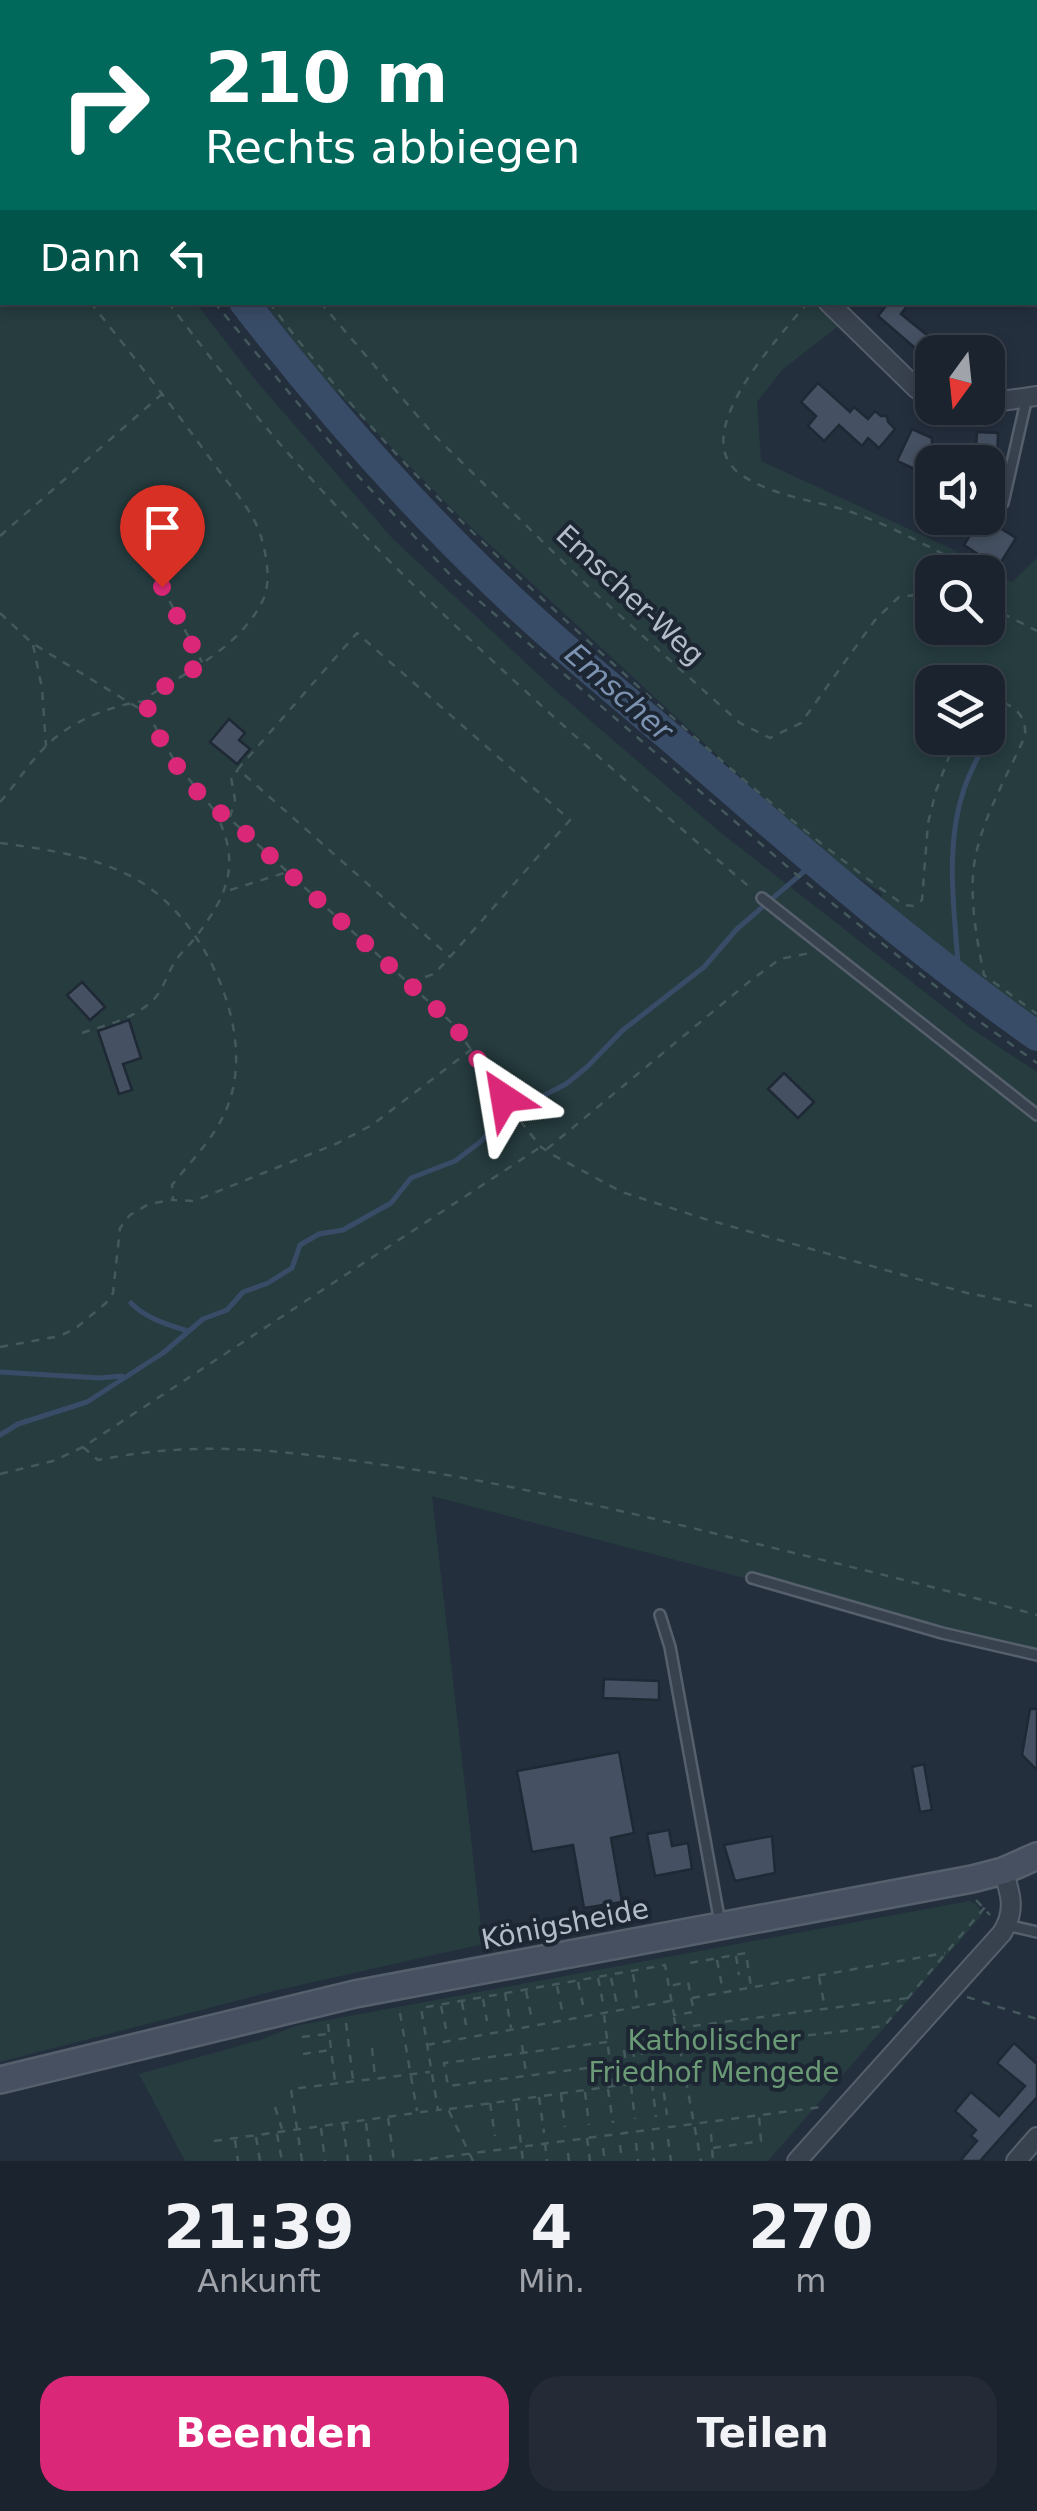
<!DOCTYPE html>
<html lang="de">
<head>
<meta charset="utf-8">
<style>
  body { margin:0; font-family:"DejaVu Sans",sans-serif; background:#242b36; color:#f1f3f6; height:100vh; display:flex; flex-direction:column; font-size:38px; white-space:nowrap }
  * { box-sizing:border-box; margin:0 }
  p { font-size:32px; color:#a0a4aa }
  .icon { flex:none; width:55px; height:55px; fill:none; stroke:currentColor; stroke-width:2; stroke-linecap:round; stroke-linejoin:round }
  .map { position:relative; height:2161px; overflow:hidden }
  .sheet { display:flex; flex-direction:column; background:#1b232e; flex:1 }
  .sheet>* { flex:none }
  .banner { position:absolute; left:0px; top:0px; width:1038px; height:305px; box-shadow:0 5px 15px #0003,0 0 0 2px #39404a; background:#00695c; color:#fff; overflow:hidden }
  .needle { width:65px; rotate:195deg }
  .controls { position:absolute; left:915px; top:335px; display:grid; gap:20px }
  .controls a { display:grid; place-items:center; width:90px; height:90px; border-radius:20px; background:#1b232e; box-shadow:0 5px 15px #0003,0 0 0 2px #39404a; font-size:50px }
  .pin { position:absolute; display:grid; place-items:center; width:85px; height:85px; color:#fff; margin:-102px -42px; border-radius:50% 50% 50% 0; rotate:-45deg; box-shadow:0 0 10px #0007 }
  .pin .icon { rotate:45deg }
  .me { position:absolute; width:110px; margin:-55px; rotate:327deg; stroke-linejoin:round; filter:drop-shadow(0 0 8px #0008) }
  .turn { display:flex; align-items:center; gap:35px; height:210px; padding:0 40px; font-size:45px }
  .turn .icon { width:130px; height:130px; stroke-width:2.5 }
  .turn b { display:block; font-size:70px; line-height:85px }
  .then { display:flex; align-items:center; height:95px; padding:0 40px; background:#0003; gap:20px; font-size:38px }
  .eta { display:flex; justify-content:space-evenly; align-items:center; height:170px; text-align:center }
  .eta b { font-size:60px; font-weight:800; line-height:70px }
  .cta { display:flex; gap:20px; margin-top:auto; padding:20px 40px }
  .cta a { flex:1; height:115px; border-radius:30px; background:#db2777; color:#fff; font-size:40px; font-weight:800; line-height:115px; text-align:center }
  .cta a+a { background:#242b36; color:#f1f3f6 }
  .map>svg:first-child { display:block }
  .green { fill:#263c3f; fill-rule:evenodd }
  .lines { fill:none; stroke-linecap:round; stroke-linejoin:round }
  .stream { stroke:#394c67; stroke-width:5 }
  .river { stroke:#394c67; stroke-width:30 }
  .building { fill:#455162; stroke:#1f2835; stroke-width:2.5 }
  .service-casing { stroke:#565f6c; stroke-width:14 }
  .minor-casing { stroke:#565f6c; stroke-width:22 }
  .secondary-casing { stroke:#565f6c; stroke-width:30 }
  .path { stroke:#44595c; stroke-width:2.5; stroke-dasharray:8 8; stroke-linecap:butt }
  .service { stroke:#38414e; stroke-width:9 }
  .minor { stroke:#38414e; stroke-width:18 }
  .secondary { stroke:#465061; stroke-width:25 }
  .route { stroke:#db2777; stroke-width:18; stroke-dasharray:0 32.4 }
  .labels { text-anchor:middle; dominant-baseline:central; stroke-width:8; stroke-linejoin:round; paint-order:stroke }
  .street-label { font-size:28px; fill:#b4bcc9; stroke:#1d2633 }
  .park-label { font-size:28px; fill:#6b9a76; stroke:#1d2633 }
  .water-label { font-size:30px; font-style:italic; fill:#7c92b1; stroke:#1d2633 }
</style>
</head>
<body>
<div class="map">
<svg width="1037" height="2161" viewBox="0 0 1037 2161">
  <rect width="100%" height="100%" fill="#242f3e"/>
  <path class="green" d="M659,0h378v291l-2,-289z
    M0,43l2,259 194,1 57,74 140,162 163,152 164,141 252,197 65,43v583l-605,-159 51,448 -205,46 -278,72z
    M825,302l20,19 -62,48 -26,33 4,59 187,86 64,35 25,-24v467l-55,-37 -102,-79 2,-16 -56,-37 -368,-341 -137,-139 -56,-73zM932,572h56v56h-56zM932,682h56v56h-56z
    M969,1901l7,3 7,10 -215,247h-583l-46,-87 121,-34 35,-14z"/>
  <g class="lines">
    <path class="stream" d="M959,981c-3,-64 -16,-130 5,-192 9,-26 25,-52 37,-77
      M131,1303c15,15 34,21 54,27
      M0,1372l99,6 23,-2
      M0,1435l18,-11 69,-22 76,-49 40,-34 24,-9 16,-18 25,-9 24,-15 8,-23 19,-11 24,-4 48,-27 20,-25 44,-17 24,-18 37,-38 27,-9 23,-12 21,-17 36,-37 81,-63 33,-38 78,-67"/>
    <path class="river" d="M20,0l2,2
      M244,302c77,100 161,196 252,283 67,65 141,123 211,184 107,93 214,185 330,267"/>
  </g>
  <path class="building" d="M889,302h21l-9,12 26,21 -12,13 -37,-32z
    M818,383l32,29 4,-5 14,12 7,-8 6,5h6l1,6 7,7 -16,19 -11,-10 -6,8 -23,-21 -15,16 -16,-15 8,-10 -15,-14z
    M912,429l20,9v39l-35,-16z
    M977,432l21,1 -1,29h-22z
    M944,518h40l32,20 -18,29 -34,-22 8,-13z
    M229,719l16,14 -6,7 11,9 -13,15 -27,-22z
    M82,982l23,25 -15,13 -23,-25z
    M129,1020l12,38 -18,6 9,26 -13,4 -21,-63z
    M784,1073l30,29 -16,16 -30,-29z
    M604,1679l55,2v19l-56,-2z
    M1030,1709h7v61l-15,-15z
    M619,1752l15,81 -23,5 11,64 -38,6 -11,-63 -41,7 -15,-81z
    M924,1764l8,46 -12,2 -8,-45z
    M669,1830l3,16 16,-3 4,26 -37,7 -8,-42z
    M772,1836l3,37 -40,8 -11,-36z
    M1014,2043l23,21v33l-57,64h-20l17,-20 -6,-5 5,-6 -21,-19 16,-19 28,24 26,-30 -28,-23z"/>
  <g class="lines">
    <g class="service-casing">
      <path id="service" d="M1003,503l24,-106
        M762,898l275,217
        M752,1578l190,55 95,22
        M660,1615l10,32 50,276
        M1007,1925l30,7"/>
    </g>
    <g class="minor-casing">
      <path id="minor" d="M341,0l6,2
        M0,3l9,-3
        M828,302l89,87 15,6
        M988,403l49,-7
        M797,2161l205,-228c14,-22 9,-39 1,-62
        M1016,2161l21,-24"/>
    </g>
    <g class="secondary-casing">
      <path id="secondary" d="M0,2080l355,-86 617,-115 31,-8 34,-15"/>
    </g>
    <path class="path" d="M50,0l2,2
      M99,0l1,2
      M107,0l2,2
      M841,0l9,2
      M914,0l8,2
      M720,2l1,-2
      M743,2l2,-2
      M831,2l4,-2
      M943,2v-2
      M975,2v-2
      M996,2l1,-2
      M1029,2l1,-2
      M1035,73l2,-8
      M0,86l2,4
      M1035,89l2,1
      M1035,120l2,-7
      M1035,153l2,1
      M0,190l2,3
      M1035,216h2
      M1035,250l2,1
      M1035,269l2,1
      M90,302c44,55 86,109 127,166 16,22 38,45 45,72 5,18 9,43 1,60 -21,44 -71,70 -111,94l-6,7 2,11
      M168,302c39,51 77,102 119,150 142,160 303,299 466,438
      M214,302l145,175 96,103 342,295 186,149 54,39
      M269,302c107,145 239,267 372,387 84,76 170,151 263,216l10,1 8,-6 6,-77 8,-32 20,-53
      M320,302l113,132 162,159 145,130 30,15 31,-15 74,-103 24,-23 33,-4
      M808,302c-28,35 -126,135 -65,174 31,20 68,24 102,34 47,15 89,40 132,62
      M0,536l162,-142
      M988,578l7,3 11,33
      M162,587l40,75
      M988,606l49,25
      M0,613l32,30 116,71 27,48 39,48 15,8 225,207 67,97 20,25 12,8 69,37 83,27 262,74 70,14
      M33,645l9,43 4,58
      M988,700c22,1 39,13 37,36 -19,43 -48,90 -52,138 -2,34 4,67 11,101l53,39
      M0,802c16,-18 29,-39 46,-56 25,-25 65,-41 100,-45
      M230,817l5,-17 -4,-23 7,-7
      M0,843c45,6 94,13 134,35 67,36 119,144 97,218 -10,36 -37,61 -59,89l1,15 21,1 144,-58 34,-18 100,-76
      M230,890l54,-17
      M410,982l24,-8 16,-17 120,-137 -213,-187 -119,136 212,188
      M82,1033c24,-8 51,-14 70,-32 12,-11 14,-26 23,-39 5,-9 14,-16 20,-24 33,-43 47,-75 20,-126
      M547,1149l203,-168 30,-22 30,-6
      M0,1347l60,-11 16,-8 30,-25 7,-10 7,-65 10,-13 19,-11 23,-4
      M83,1447l15,13c101,-20 180,-10 280,4 113,16 224,42 335,69 108,27 217,52 324,82
      M0,1474l53,-13 30,-14 456,-299
      M976,1900l14,15
      M736,1956l3,19
      M717,1960l6,31
      M690,1963l56,-10 5,34
      M633,1974l5,32
      M819,1977l6,31
      M598,1978l5,25
      M611,1978l7,31
      M578,1982l5,23
      M557,1986l5,24
      M526,1991l5,24
      M505,1993l6,35
      M967,1997l70,22
      M692,1998l253,-45
      M483,1999l4,22
      M462,2002l4,23
      M441,2006l5,23
      M400,2013l17,98
      M604,2015l9,71
      M674,2017l27,144
      M346,2023l7,57
      M328,2024l7,58
      M677,2028l231,-30
      M302,2037l25,-3
      M607,2042l-163,21 4,23 162,-21
      M427,2045l243,-44
      M522,2045l4,28
      M657,2045l10,70
      M649,2046l4,33
      M641,2047l5,34
      M372,2048l3,29
      M633,2049l4,33
      M624,2050l5,33
      M681,2051l203,-25 101,-119
      M303,2054l27,-4
      M652,2083l4,34
      M631,2086l4,33
      M608,2089l5,34
      M585,2092l4,33
      M561,2094l4,33
      M539,2097l5,36
      M490,2103l5,33
      M516,2103l7,58
      M275,2107l7,22
      M449,2109l237,-33
      M388,2118l6,43
      M343,2123l5,38
      M366,2123l5,38
      M321,2128l4,33
      M277,2134l5,27
      M711,2134l2,27
      M256,2137l4,24
      M587,2138l3,23
      M668,2139l3,22
      M235,2140l3,21
      M214,2141l223,-31
      M652,2142l2,19
      M545,2143l2,18
      M636,2143l2,18
      M620,2145l2,16
      M603,2148l2,13
      M713,2148l48,-7 -2,-25
      M568,2153l1,8
      M302,2161l-11,-72 139,-17
      M414,2161l407,-54
      M473,2161l-25,-52 -10,1 -17,-102 244,-43 9,50 20,-3 -6,-30 -19,4"/>
    <use href="#service" class="service"/>
    <use href="#minor" class="minor"/>
    <use href="#secondary" class="secondary"/>
  </g>
  <g class="lines">
    <path class="route" d="M162,587l40,77 -50,30 -6,7c6,36 51,101 83,117l225,207 50,73"/>
  </g>
  <g class="labels">
    <g class="street-label">
      <text transform="translate(630 595) rotate(43)">Emscher-Weg</text>
      <text transform="translate(565 1924) rotate(-11)">Königsheide</text>
    </g>
    <g class="park-label">
      <text x="714" y="2040">Katholischer<tspan x="714" dy="32">Friedhof Mengede</tspan></text>
    </g>
    <g class="water-label">
      <text transform="translate(619 692) rotate(41)">Emscher</text>
    </g>
  </g>
</svg>
<div class="controls">
<a><svg class="needle" viewBox="-14 -14 28 28"><path d="M0-13l5 13h-10z" fill="#e53935"/><path d="M0 13l5-13h-10z" fill="#a0a4aa"/></svg></a>
<a><svg class="icon" aria-label="sound" viewBox="0 0 24 24"><path d="M4 9h4l5-4v14l-5-4H4zM17 9q2 3 0 6"/></svg></a>
<a><svg class="icon" aria-label="search" viewBox="0 0 24 24"><circle cx="10" cy="10" r="6"/><path d="M15 15l6 6"/></svg></a>
<a><svg class="icon" aria-label="layers" viewBox="0 0 24 24"><path d="M12 4l9 5-9 5-9-5zM3 14l9 5 9-5"/></svg></a>
</div>
<div class="pin" style="left:162px;top:587px;background:#d93025"><svg class="icon" aria-label="arrive" viewBox="0 0 24 24"><path d="M6 21V4h12l-3 4 3 4H6"/></svg></div>
<svg class="me" style="left:504px;top:1098px" viewBox="-20 -20 40 40"><path d="M0-17L14 15 0 8-14 15z" fill="#db2777" stroke="#fff" stroke-width="4"/></svg>
<div class="banner">
<div class="turn"><svg class="icon" aria-label="right" viewBox="0 0 24 24"><path d="M7 20v-9h11M14 6l5 5-5 5"/></svg><div><b>210 m</b>Rechts abbiegen</div></div>
<div class="then">Dann<svg class="icon" aria-label="left" viewBox="0 0 24 24"><path d="M17 20v-9H6M10 6l-5 5 5 5"/></svg></div>
</div>
</div>
<section class="sheet">
<div class="eta">
<div><b>21:39</b><p>Ankunft</p></div>
<div><b>4</b><p>Min.</p></div>
<div><b>270</b><p>m</p></div>
</div>
<div class="cta"><a>Beenden</a><a>Teilen</a></div>
</section>
</body>
</html>
